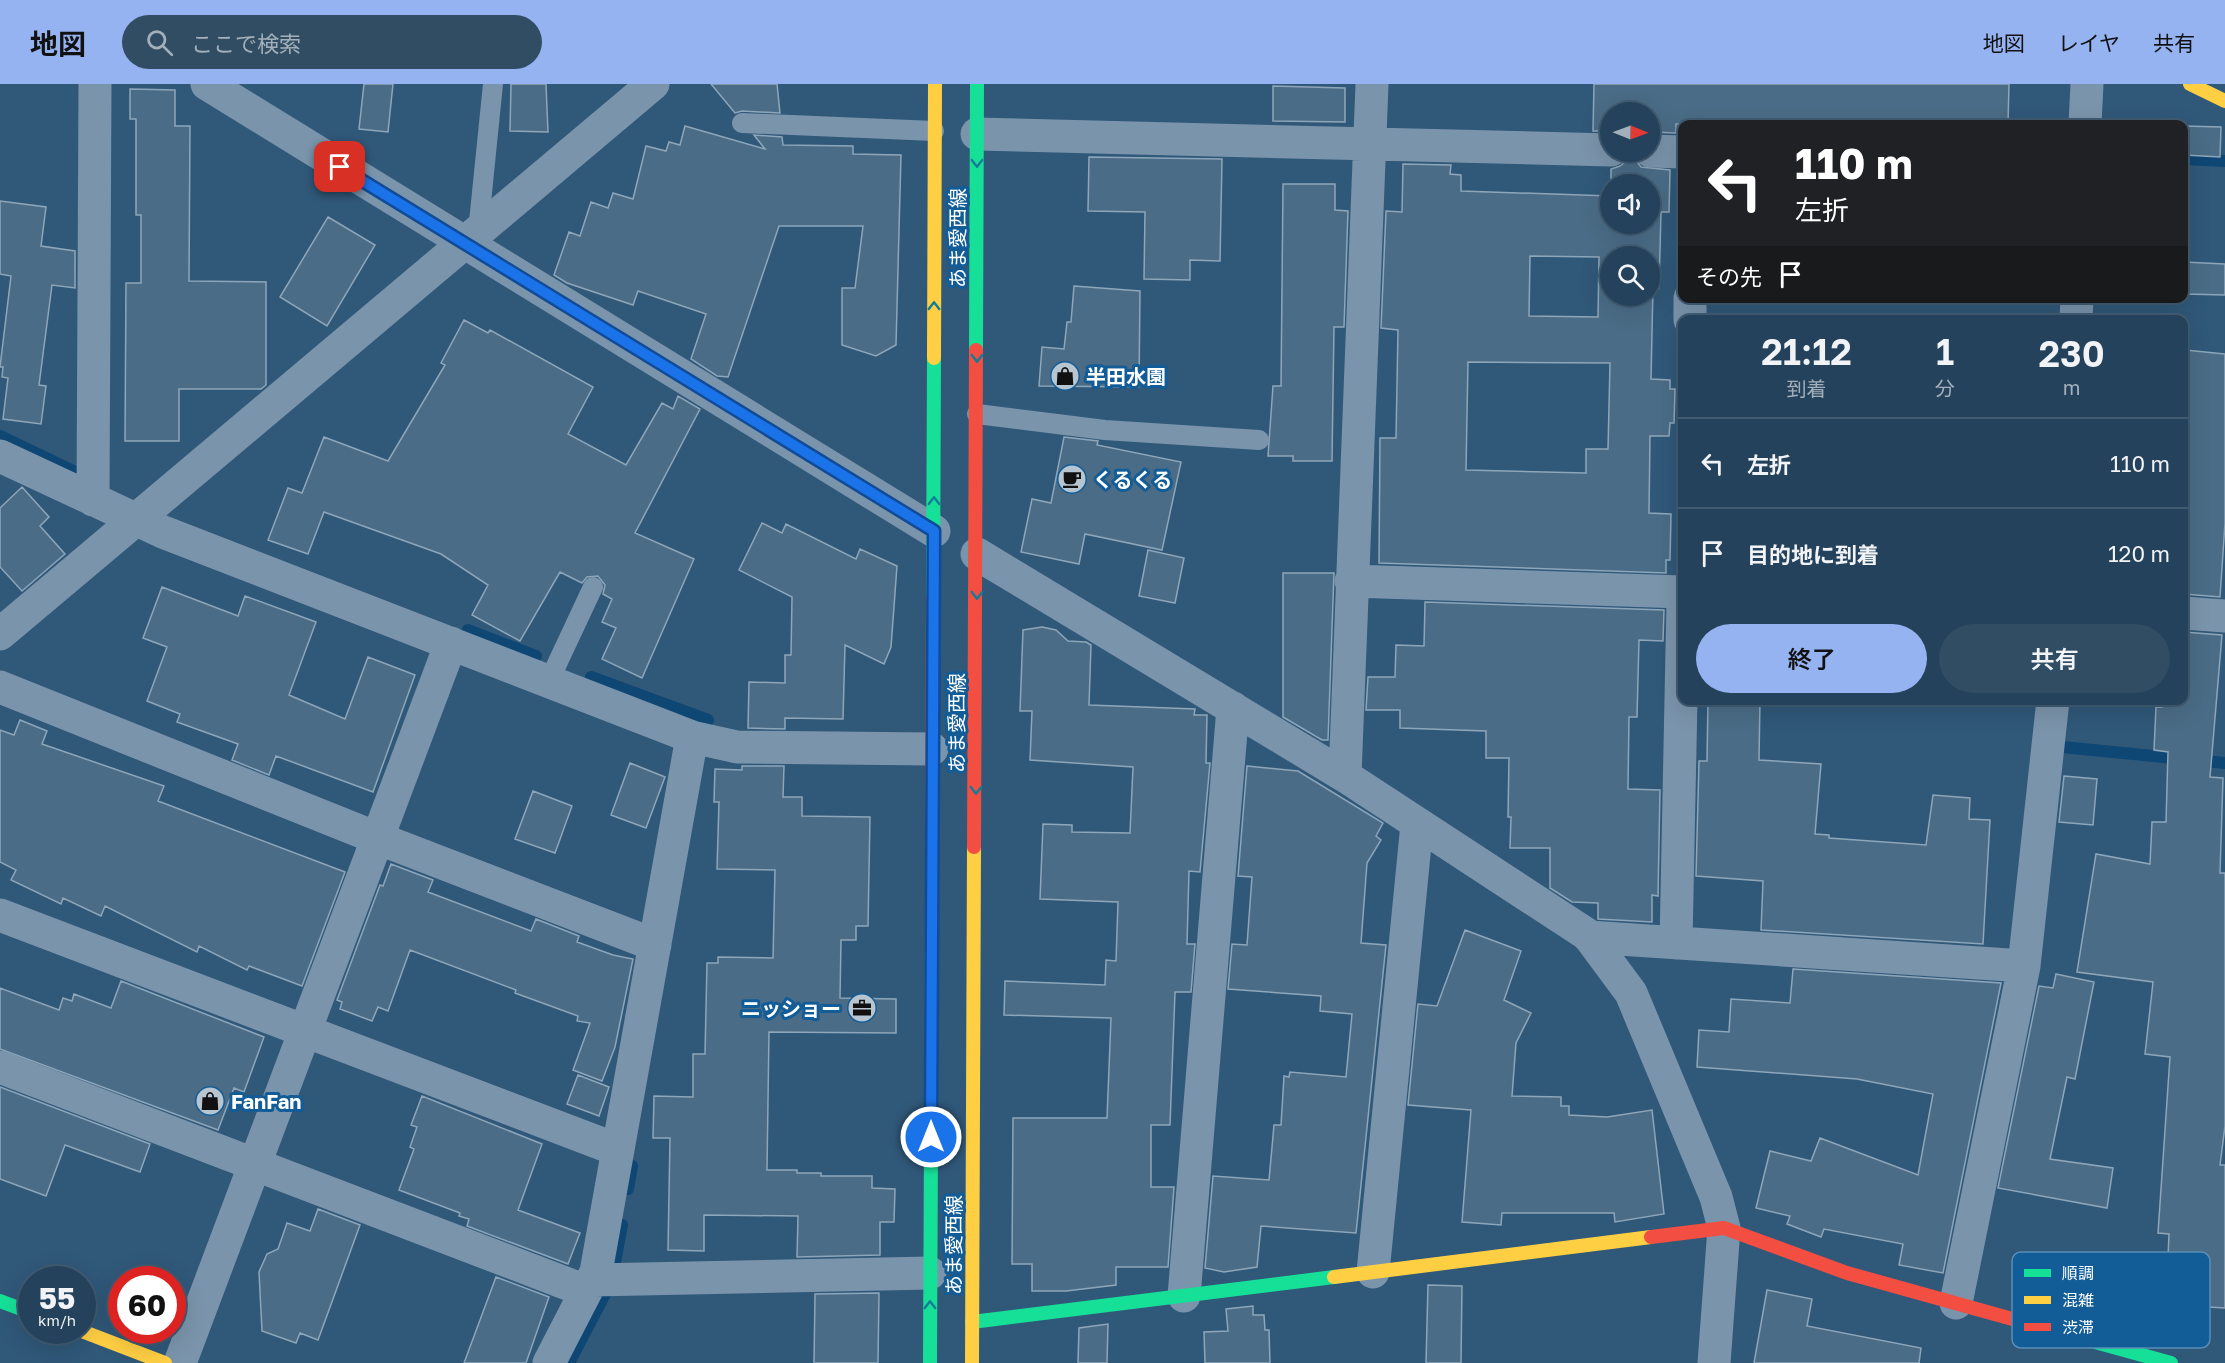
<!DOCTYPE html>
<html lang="ja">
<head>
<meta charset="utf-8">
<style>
  body { margin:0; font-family:"Golos Text","Noto Sans JP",sans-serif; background:#304d64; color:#f1f3f6; height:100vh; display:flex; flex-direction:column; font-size:22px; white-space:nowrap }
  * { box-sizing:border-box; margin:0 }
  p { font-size:20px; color:#a3b0bb }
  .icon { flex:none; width:33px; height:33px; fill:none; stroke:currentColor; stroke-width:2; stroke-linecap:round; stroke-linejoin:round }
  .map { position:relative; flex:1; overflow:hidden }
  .details { position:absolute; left:1678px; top:231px; width:510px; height:390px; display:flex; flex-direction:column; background:#24425b; border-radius:12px; box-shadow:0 6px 24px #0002,0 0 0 2px #415b71 }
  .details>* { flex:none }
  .banner { position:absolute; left:1678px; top:36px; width:510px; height:183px; border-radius:12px; box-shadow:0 6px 24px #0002,0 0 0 2px #415b71; background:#202124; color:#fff; overflow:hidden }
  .needle { width:39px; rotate:91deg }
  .fabs { position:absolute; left:1600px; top:18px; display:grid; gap:12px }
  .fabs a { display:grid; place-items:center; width:60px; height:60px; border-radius:50%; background:#24425b; box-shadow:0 6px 24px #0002,0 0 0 2px #415b71; font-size:30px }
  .speed { position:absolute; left:18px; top:1182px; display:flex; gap:12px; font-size:30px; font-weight:700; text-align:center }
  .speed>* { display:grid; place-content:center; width:78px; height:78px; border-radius:50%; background:#24425b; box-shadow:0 6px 24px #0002,0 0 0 2px #415b71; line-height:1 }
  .speed small { font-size:15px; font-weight:400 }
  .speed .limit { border:9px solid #d22; background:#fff; color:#111 }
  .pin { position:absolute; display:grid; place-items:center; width:51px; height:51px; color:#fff; margin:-26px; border-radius:12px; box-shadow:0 3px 9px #0006 }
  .me { position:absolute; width:66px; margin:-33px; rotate:0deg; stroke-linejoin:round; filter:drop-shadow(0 0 4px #0008) }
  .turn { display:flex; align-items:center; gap:21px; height:126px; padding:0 18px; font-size:27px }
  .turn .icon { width:78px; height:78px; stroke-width:2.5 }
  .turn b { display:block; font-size:42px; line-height:51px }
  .then { display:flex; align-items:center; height:57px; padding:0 18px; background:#0003; gap:12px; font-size:22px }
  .eta { display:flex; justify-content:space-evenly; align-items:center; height:102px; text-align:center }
  .eta b { font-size:36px; font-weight:600; line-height:42px }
  .cta { display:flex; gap:12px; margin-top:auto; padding:12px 18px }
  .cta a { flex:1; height:69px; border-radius:36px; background:#95b2f1; color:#111; font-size:24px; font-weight:600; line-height:69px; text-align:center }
  .cta a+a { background:#304d64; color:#f1f3f6 }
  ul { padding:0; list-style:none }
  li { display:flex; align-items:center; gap:18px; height:90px; padding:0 18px; border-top:2px solid #415b71 }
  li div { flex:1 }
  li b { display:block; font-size:22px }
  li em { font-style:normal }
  header { display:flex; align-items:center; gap:36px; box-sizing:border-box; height:84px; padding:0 30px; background:#95b2f1; color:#111 }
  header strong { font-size:28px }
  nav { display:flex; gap:33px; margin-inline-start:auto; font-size:21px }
  .search { width:420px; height:54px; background:#304d64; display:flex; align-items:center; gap:15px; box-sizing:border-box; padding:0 21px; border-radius:33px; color:#a3b0bb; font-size:22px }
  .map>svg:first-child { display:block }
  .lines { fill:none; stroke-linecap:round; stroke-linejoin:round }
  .stream { stroke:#0e4674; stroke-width:12 }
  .building { fill:#4b6c86; stroke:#8ea6b9; stroke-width:1.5; fill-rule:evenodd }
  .lane { stroke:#7a94ab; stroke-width:20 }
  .street { stroke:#7a94ab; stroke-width:33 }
  .fast { stroke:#16e098; stroke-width:14 }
  .slow { stroke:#ffcf43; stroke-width:14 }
  .jam { stroke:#f24e42; stroke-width:14 }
  .oneway { stroke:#137d97 }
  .route-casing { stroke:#114b97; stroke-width:15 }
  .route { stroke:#1a73e8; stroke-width:10 }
  .labels { text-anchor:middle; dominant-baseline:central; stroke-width:6; stroke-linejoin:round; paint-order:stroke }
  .street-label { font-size:20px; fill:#fff; stroke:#125c97 }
  .poi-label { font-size:20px; font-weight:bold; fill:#fff; stroke:#125c97; text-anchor:start }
  .key { fill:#125c97; stroke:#598db6; stroke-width:1.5 }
  .key-label { font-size:16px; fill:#fff }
</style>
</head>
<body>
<header>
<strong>地図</strong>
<div class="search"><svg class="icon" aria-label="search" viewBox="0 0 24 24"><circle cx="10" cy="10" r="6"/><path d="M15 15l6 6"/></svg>ここで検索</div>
<nav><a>地図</a><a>レイヤ</a><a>共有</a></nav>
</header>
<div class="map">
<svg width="2225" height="1279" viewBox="0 0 2225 1279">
  <rect width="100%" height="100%" fill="#305879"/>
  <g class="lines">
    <path class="stream" d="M2184,75l41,2
      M0,352l73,35
      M468,546l68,26
      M591,593l117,43
      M2062,663l163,16
      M628,1105l4,-23
      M614,1184l8,-43
      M569,1279l36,-69"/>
  </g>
  <path class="building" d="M364,0h29l-5,48 -29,-3z
    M511,0h35l2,48 -38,-1z
    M711,0h66l3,29 -38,-2 -7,2z
    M1594,0h415l-1,40h-332v9l-26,-1v-20h-39v19h-18z
    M1273,2l72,2v34l-72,-1z
    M130,5l45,1v36h15l-1,155 77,1v103l-5,4h-82v52h-54l1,-158h15v-68h-5v-96h-6z
    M685,42l80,23 -11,-14 28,2 1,8 70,1v8l48,1 -5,190 -20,11 -34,-11v-57h13l8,-62h-84l-51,151 -11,-1 -26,-17 15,-45 -68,-23 -5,14 -66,-22 -13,-8 15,-43 11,4 11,-34 17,6 5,-15 20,6 13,-53 20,5 3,-9 11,3z
    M2184,42l37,1 -1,30 -36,-2z
    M1630,68l11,15 29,3 -1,42h-8l-2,76 -6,-1 -2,92 19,1v9h5l-1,34h-4l-1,13h-19l-1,77 22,1 -1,46h-4v13l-287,-10 1,-125h16l2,-108 -17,-2 5,-117 16,1 1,-48 48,1 -1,9 11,1v16l150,5v-27l9,-3 7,-6zM1611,100h39v40h-39zM1530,172l69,1 -1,60 -69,-1zM1611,172h39v40h-39zM1468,278l142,1 -2,86h-22v24l-120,-3z
    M1089,73l133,2 -2,102 -30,-1v20l-46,-1 1,-67 -57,-1z
    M1283,100h52v26l13,1 -4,116h-10l-2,134h-39v-5h-25l5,-70h8z
    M0,117l46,6 -5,39 34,5v37l-23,-3 -13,100 7,1 -5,38 -38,-5 5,-41 -6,-1 1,-10h-3l11,-91 -11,-2z
    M328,133l47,28 -48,81 -47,-29z
    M2184,178l41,2v31l-41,-1z
    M1074,202l66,5 -1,96 -100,-1 3,-39 22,2 3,-27h4z
    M464,236l24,13 2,-3 103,57 -25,47 58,31 36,-62 11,6 5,-13 22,13 -65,124 59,26 -52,119 -40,-19 14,-31 -14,-6 10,-23 -9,-5 2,-9 -7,-9 -11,1 -5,6 -22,-11 -40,69 -48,-26 16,-30 -47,-31 -117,-42 -16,42 -40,-14 20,-52 14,5 22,-56 64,24 57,-96 -4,-2z
    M2185,266l40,4v169l-5,74 -36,-3z
    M1064,353l34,4 -1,4 84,17 -19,88 -77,-16 -6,30 -58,-12 11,-53 19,4z
    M22,403l27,30 -9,9 25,28 -43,37 -22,-24v-59z
    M762,439l20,10 4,-9 70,35 4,-10 37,17 -6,81 -7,17 -39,-19 -2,74 -58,-1v11l-37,-1 1,-46 36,1v-28h6l1,-58 -53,-27z
    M1148,466l36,8 -9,45 -36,-7z
    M1283,489h51l-6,167h-6l-39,-23z
    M162,503l76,29 7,-20 71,26 -27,73 56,24 23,-62 47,18 -42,117 -97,-36 -7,19 -37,-15 6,-16 -61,-22 3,-8 -33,-13 20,-54 -24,-9z
    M1425,518l239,8 -1,31 -24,-1 -2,77h-8l-1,72 32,1 -2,106 -6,-1v27l-54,-3v-16l-26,-1 -22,-14v-40h-40l1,-31h-3l1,-59h-23v-27l-86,-3v-18h-34l2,-33h27l1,-32 28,1z
    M1042,543l14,3 12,11 18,1 5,3 -2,60 106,4 -1,6h13l-1,48h4l-10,109 -11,-1 -2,73h8l-4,48h-16l-5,133h-19v62h23l-6,80h-52v18l-50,6h-34v-27h-20l1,-146h94l4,-100 -107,-3 1,-34 100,4 1,-25 10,1 2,-59 -78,-3 3,-75 29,1v7l58,1 3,-66 -103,-7 2,-49h-12l3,-81z
    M2184,548l38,3 -12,142 13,1 -3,95h5v253l-5,39h5v143l-34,-2v-3l-18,-2 2,-44h-7l1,-23 -11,-1 12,-176 -25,-3 8,-72 -76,-10 19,-118 54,10 2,-42h14l2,-70 -14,-2 2,-43h6l1,-7h21z
    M1708,616h52l-1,60 62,4 -6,70 14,1v3l97,7 7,-50 37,3 -1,21 21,1 -7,124 -222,-14 2,-49 -67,-5 3,-115h8z
    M20,636l27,11 -5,13 122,42 -6,15 187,71 -43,114 -53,-20 -2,4 -48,-24 -2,6 -92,-46 -4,10 -38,-18 -2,6 -50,-24 5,-10 -16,-8v-132l14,5z
    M630,679l35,14 -19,51 -35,-13z
    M742,682h42l-1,31h19v19l68,1 -2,109h-12v14h-15l-1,58 56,1v34l-127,-1 -2,138h30v3h24v3h51v12l23,1 -1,33h-14v33l-83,2 1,-41 -94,-1v36l-36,-1 2,-112h-17l1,-42 39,1v-43h12l2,-91h11v-6l55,1 2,-88 -58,-1 2,-67h-5l1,-33 27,1z
    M1247,682l51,5 85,52 -7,13 5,4 -14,23 -6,80 25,2 -30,288 -95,-7 -4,41 -33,5 -19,-4 8,-92 56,4 5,-55h7l3,-49 5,1 1,-5 56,5 6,-63 -32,-3 1,-15 -93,-7 4,-45 15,1 5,-68 -14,-1z
    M2064,692l33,3 -4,46 -34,-3z
    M533,707l39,15 -17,47 -40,-14z
    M391,780l42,16 -5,12 103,39 5,-12 43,17 -2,6 36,13 20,4 -18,88 -13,34 -29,-11 17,-47 -13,-2 1,-5 -63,-23 1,-3 -106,-40 -22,61 -10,-4 -6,14 -32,-12 2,-7 -5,-2 43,-115 3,1z
    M1465,846l56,21 -17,49 27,13 -15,30 -4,53 49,1v9h8v9l38,2 45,-7 12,104 -49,8 -1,-9h-112l-1,12 -39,-3 9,-112 -63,-5 10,-101 19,2z
    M1793,885l208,14 -58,290 -44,-8 4,-21 -79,-15 -3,8 -34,-13 3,-8 -34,-8 14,-57 41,10 9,-23 98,37 15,-81 -76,-15 -160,-12 2,-37 30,2 2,-33 59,4z
    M2056,890l38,8 -19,97 -8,-2 -17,82 63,9 -6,40 -109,-20 41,-202 14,2z
    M121,897l143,56 -20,55 -10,-4 -16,42 -218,-81v-61l59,22 4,-12 9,3 2,-7 37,14z
    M578,991l31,12 -10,29 -32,-12z
    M0,1003l150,57 -10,28 -75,-27 -19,51 -46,-17z
    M422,1012l120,48 -24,66 62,23 -12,31 -101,-38 2,-7 -10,-3 1,-3 -61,-23 15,-41 -4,-2 7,-20 -6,-2z
    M318,1125l42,16 -42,115 -18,-7 -4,10 -34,-12 -3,-59 8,-18 11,-5 9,-26 23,8z
    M496,1193l53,20 -23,66h-62z
    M1428,1201l34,1 -1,77h-35z
    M1767,1206l45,9 -5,27 114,22 -2,15h-165z
    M879,1209l-1,70h-64l1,-69z
    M1253,1222v9h11l1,15h4l1,33h-65l-1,-31 24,-1 -2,-22z
    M1108,1240l-1,39h-29l1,-35z"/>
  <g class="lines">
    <path class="lane" d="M742,39l192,8
      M478,148l15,-148
      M977,330l128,16 154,10
      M549,597l44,-94"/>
    <path class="street" d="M207,0l727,447
      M2085,40l2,-40
      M977,50l634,16
      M1650,67l33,1
      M1690,236v-22
      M2076,236l1,-22
      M0,372l163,76 529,205 45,10 195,2
      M93,416l2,-416
      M977,470l368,222 243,159 43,58 85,204 8,31 -10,135
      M1351,497l332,11
      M2184,529l41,3
      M0,550l653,-550
      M0,603l377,151 278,107
      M1345,692l27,-692
      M0,831l618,235
      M1589,853l435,29
      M1676,859l7,-342
      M0,983l586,224
      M1373,1188l44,-448
      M592,1196l338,-7
      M1184,1212l49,-588
      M1956,1219l68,-337 29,-266
      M180,1279l271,-720
      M549,1279l47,-91 96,-535"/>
    <path class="fast" d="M976,266l1,-266
      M933,513l1,-239
      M0,1217l32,12
      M972,1238l362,-45
      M2059,1248l112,31
      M930,1279l2,-441"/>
    <path class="slow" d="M2190,0l35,17
      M934,274l1,-274
      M1334,1193l317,-40
      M79,1246l86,33
      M972,1279l2,-516"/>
    <path class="jam" d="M974,763l2,-497
      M932,838l1,-325
      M1651,1153l73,-9 123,45 212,59"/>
  </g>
  <defs><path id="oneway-chevron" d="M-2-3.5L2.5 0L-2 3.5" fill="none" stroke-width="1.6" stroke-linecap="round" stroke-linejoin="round" transform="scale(1.5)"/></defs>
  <g class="oneway">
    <use href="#oneway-chevron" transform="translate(977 79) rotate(90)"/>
    <use href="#oneway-chevron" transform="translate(934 222) rotate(-90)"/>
    <use href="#oneway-chevron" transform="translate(977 274) rotate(90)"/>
    <use href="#oneway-chevron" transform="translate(934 417) rotate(-90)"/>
    <use href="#oneway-chevron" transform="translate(977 511) rotate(90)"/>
    <use href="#oneway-chevron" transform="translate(976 706) rotate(90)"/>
    <use href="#oneway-chevron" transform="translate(930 1221) rotate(-90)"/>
  </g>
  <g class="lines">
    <g class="route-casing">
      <path id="route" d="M340,83l594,364 -3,606"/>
    </g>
    <use href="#route" class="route"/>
  </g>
  <defs>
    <g id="shop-disc" transform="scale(1.5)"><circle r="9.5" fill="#b7c5d0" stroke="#125c97"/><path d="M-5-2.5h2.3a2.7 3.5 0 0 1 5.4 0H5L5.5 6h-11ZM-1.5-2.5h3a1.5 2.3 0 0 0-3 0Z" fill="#111"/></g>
    <g id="cafe-disc" transform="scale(1.5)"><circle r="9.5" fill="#b7c5d0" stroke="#125c97"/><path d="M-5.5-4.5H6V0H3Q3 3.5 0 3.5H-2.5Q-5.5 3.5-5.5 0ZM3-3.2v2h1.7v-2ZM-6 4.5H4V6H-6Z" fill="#111"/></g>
    <g id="office-disc" transform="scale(1.5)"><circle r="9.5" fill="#b7c5d0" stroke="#125c97"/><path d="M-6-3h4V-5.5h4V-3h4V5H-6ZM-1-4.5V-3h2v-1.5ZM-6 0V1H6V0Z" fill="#111"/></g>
  </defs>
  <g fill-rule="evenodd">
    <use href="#shop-disc" x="1065" y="292"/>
    <use href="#cafe-disc" x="1072" y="395"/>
    <use href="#office-disc" x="862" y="924"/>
    <use href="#shop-disc" x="210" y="1017"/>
  </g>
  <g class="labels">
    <g class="street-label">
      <text transform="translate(957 154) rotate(-90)">あま愛西線</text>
      <text transform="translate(956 639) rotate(-90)">あま愛西線</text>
      <text transform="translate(953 1161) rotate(-90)">あま愛西線</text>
    </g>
    <g class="poi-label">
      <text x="1086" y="292">半田水園</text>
      <text x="1093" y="395">くるくる</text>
      <text x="841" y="924" text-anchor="end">ニッショー</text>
      <text x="231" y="1017">FanFan</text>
    </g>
  </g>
  <rect x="2012" y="1168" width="198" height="96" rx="9" class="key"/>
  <rect x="2024" y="1185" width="27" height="8" fill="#16e098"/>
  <rect x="2024" y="1212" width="27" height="8" fill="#ffcf43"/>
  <rect x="2024" y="1239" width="27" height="8" fill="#f24e42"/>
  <g class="key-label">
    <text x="2062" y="1195">順調</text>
    <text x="2062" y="1222">混雑</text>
    <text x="2062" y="1249">渋滞</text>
  </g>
</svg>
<div class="fabs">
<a><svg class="needle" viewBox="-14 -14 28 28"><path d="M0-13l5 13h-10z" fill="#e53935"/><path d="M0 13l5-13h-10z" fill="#a3b0bb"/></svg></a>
<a><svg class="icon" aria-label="sound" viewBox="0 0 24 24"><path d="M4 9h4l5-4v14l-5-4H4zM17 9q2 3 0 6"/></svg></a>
<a><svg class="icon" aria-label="search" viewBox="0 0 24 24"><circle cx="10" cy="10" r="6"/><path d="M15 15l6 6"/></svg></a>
</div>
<div class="speed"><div>55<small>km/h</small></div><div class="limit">60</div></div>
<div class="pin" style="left:340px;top:83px;background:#d93025"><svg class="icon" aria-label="arrive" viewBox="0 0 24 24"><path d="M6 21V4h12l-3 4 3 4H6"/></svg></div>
<svg class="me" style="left:931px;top:1053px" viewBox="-20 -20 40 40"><circle r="17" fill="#1a73e8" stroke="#fff" stroke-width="3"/><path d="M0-11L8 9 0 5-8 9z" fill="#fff"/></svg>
<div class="banner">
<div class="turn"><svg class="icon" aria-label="left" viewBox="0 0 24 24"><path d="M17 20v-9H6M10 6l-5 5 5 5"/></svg><div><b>110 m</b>左折</div></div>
<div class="then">その先<svg class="icon" aria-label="arrive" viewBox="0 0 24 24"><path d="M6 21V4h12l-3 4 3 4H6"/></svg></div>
</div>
<section class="details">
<div class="eta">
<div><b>21:12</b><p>到着</p></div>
<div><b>1</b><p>分</p></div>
<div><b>230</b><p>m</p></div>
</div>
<ul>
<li><svg class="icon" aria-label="left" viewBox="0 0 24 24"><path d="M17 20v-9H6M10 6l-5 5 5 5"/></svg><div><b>左折</b></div><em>110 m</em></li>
<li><svg class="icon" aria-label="arrive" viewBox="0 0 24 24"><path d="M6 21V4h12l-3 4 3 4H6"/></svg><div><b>目的地に到着</b></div><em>120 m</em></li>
</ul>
<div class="cta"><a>終了</a><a>共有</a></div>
</section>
</div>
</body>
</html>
